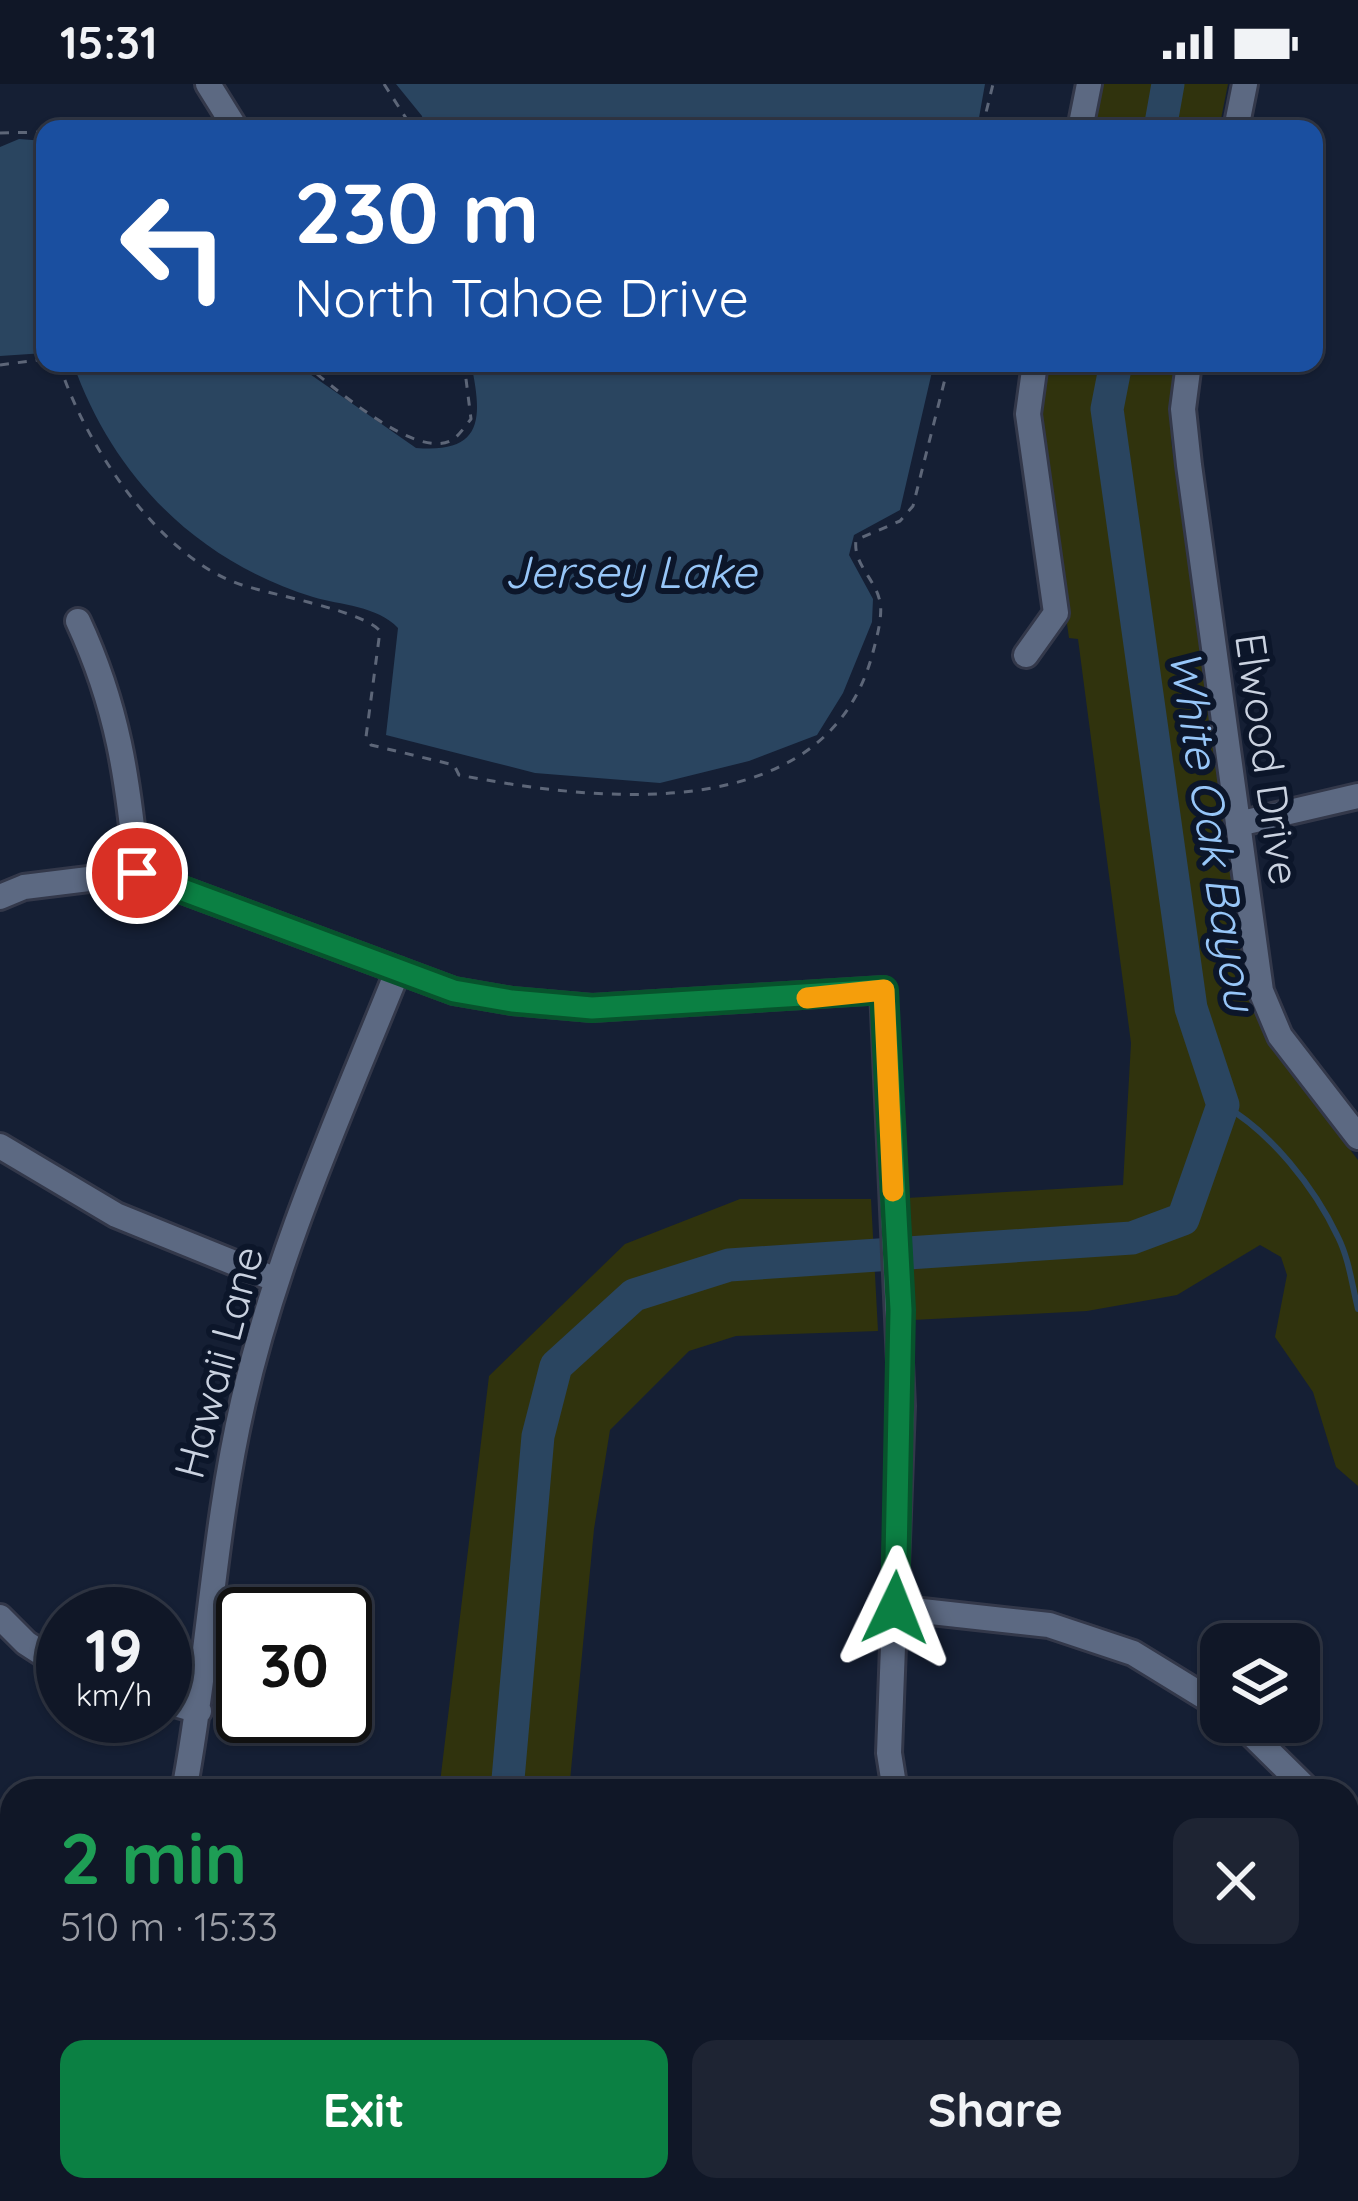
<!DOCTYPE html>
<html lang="en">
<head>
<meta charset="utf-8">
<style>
  body { margin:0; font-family:Quicksand,sans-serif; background:#1e2433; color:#f1f3f6; height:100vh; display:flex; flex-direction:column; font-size:45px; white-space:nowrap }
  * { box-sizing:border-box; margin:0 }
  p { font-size:39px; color:#9c9fa7 }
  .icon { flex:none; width:66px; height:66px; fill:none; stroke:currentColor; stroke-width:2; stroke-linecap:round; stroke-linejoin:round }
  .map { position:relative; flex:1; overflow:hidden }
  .sheet { position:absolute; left:0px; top:1695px; width:1359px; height:423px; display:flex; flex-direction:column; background:#101727; border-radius:36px 36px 0 0; box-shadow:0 3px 9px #0004,0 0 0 3px #303644 }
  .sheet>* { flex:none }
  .hud { position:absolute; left:36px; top:36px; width:1287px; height:252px; border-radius:24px; box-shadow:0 3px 9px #0004,0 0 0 3px #303644; background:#1a4fa0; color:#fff; overflow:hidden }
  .controls { position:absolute; left:1200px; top:1539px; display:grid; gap:24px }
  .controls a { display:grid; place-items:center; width:120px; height:120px; border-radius:24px; background:#101727; box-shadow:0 3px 9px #0004,0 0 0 3px #303644; font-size:60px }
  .speed { position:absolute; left:36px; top:1503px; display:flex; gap:24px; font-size:60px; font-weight:700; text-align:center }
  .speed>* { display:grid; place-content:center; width:156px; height:156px; border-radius:50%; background:#101727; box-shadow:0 3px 9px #0004,0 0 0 3px #303644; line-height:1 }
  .speed small { font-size:30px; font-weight:400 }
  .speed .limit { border:6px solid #111; border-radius:18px; background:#fff; color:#111 }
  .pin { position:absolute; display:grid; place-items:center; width:102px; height:102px; color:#fff; margin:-51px; border:6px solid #fff; border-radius:50%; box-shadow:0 3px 12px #0007 }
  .me { position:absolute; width:132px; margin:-66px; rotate:2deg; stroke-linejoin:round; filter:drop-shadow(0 0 9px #0008) }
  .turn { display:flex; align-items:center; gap:42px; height:252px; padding:0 60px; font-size:54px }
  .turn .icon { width:156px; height:156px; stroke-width:2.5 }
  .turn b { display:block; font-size:84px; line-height:102px }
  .round { display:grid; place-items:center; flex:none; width:126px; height:126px; border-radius:24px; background:#1e2433 }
  .summary { display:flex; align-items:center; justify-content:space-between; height:204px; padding:0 60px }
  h1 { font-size:72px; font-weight:700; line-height:90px; color:#1e9e55 }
  .action { display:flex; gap:24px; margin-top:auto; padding:24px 60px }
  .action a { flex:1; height:138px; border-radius:24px; background:#0b8043; color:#fff; font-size:48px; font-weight:700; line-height:138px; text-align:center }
  .action a+a { background:#1e2433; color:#f1f3f6 }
  .status { display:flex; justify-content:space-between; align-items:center; height:84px; padding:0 60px; background:#101727; direction:ltr }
  .status svg { height:33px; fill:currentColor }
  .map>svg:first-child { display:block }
  .green { fill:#30330d }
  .water { fill:#2a4560 }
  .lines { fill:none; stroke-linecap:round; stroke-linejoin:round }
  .stream { stroke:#2a4560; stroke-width:6 }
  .river { stroke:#2a4560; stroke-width:33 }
  .minor-casing { stroke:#33384a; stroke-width:30 }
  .path { stroke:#5d6678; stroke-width:3; stroke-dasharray:9 9; stroke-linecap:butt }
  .minor { stroke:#5c6982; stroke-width:24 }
  .route-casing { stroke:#07532c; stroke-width:30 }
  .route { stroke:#0b8043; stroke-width:21 }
  .slow { stroke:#f59e0b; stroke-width:21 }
  .labels { text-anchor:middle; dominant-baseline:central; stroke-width:12; stroke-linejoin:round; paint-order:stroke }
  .street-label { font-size:42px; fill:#cad2e0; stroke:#0c162a }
  .water-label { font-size:45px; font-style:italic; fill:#97c6f8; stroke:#0c162a }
</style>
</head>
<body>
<div class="status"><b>15:31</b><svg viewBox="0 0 49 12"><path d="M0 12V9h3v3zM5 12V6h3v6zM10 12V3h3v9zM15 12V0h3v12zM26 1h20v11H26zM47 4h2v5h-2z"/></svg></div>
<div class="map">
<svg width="1358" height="2117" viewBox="0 0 1358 2117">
  <rect width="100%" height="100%" fill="#151f34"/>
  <path class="green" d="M1099,0h129l-9,45h-129z
    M1044,279h129l-2,77 75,548 22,55 90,117v326l-22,-19 -23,-75 -38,-55 12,-62 -6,-18 -21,-12 -83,50 -90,16 -174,9 -6,-122 216,-13 8,-142 -53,-404 -9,-1 -30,-213z
    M740,1115h131l7,132 -142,5 -47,15 -79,79 -16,99 -25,262h-130l50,-415 136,-132z
    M1358,2011v72l-7,3 -4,-69z
    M417,2106h165l7,11h-165z
    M724,2106h141l-21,11h-140z"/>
  <path class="water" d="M396,0h589l-8,45h-552l-3,-13z
    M19,55l26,2v212l-45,3v-209z
    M73,279h221l122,85c69,6 66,-32 55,-85h463l-34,147 -46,25 -5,20 24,44 -1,23 -29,71 -26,42 -68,26 -89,22 -125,-10 -149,-38 12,-107c-20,-22 -58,-23 -85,-31 -116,-36 -200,-120 -240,-234z"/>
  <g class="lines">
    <path class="stream" d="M1223,1021c47,26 92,83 115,132 11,22 14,48 20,72"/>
    <path class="river" d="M1160,45l8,-45
      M507,1707l31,-355 18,-70 78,-71 95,-30 403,-27 51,-19 40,-114 -32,-97 -84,-599 9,-46
      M507,2106l9,11"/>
    <g class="minor-casing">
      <path id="minor" d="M208,0l28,45
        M1080,45l9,-45
        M1236,45l9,-45
        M1189,279l-6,46 6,56 72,526 19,45 78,101
        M78,537c40,86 50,158 59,252
        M1026,571l30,-42 -28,-199 7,-51
        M1238,740l120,-28
        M0,813l24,-10 113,-14 317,118 58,10 80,7 291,-18 19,416 -13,347 6,38
        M0,1062l116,69 158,64
        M895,1524l154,17 84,28 88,54
        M0,1533l26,26 37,24
        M165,1617l34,10
        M1239,1638l70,69
        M184,1707c25,-131 29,-259 59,-389 34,-150 98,-290 155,-432
        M1347,1756l11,18
        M1347,1838l11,-5
        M1347,1990l11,-5
        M0,2042l12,13
        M59,2106l10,11
        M1042,2106l6,11
        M1329,2106l5,11"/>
    </g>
    <path class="path" d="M384,0l29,45
      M982,45l11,-45
      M0,49l45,-1
      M59,279c25,80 100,195 183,222 31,10 121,26 138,46l-14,106 5,8 83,20 5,10c135,26 368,55 414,-123 4,-15 11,-40 6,-54 -6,-21 -26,-35 -23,-58l44,-19 13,-15 36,-143
      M303,279c29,22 112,98 149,77 6,-3 14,-15 19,-21l-7,-56
      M0,281l45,-6"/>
    <use href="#minor" class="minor"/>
  </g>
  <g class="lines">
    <g class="route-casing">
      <path id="route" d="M137,789l317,118 58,10 80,7 292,-18 17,320 -6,298"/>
    </g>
    <use href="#route" class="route"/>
    <path class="slow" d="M807,914l77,-8 9,201"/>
  </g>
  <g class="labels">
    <g class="street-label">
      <text transform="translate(1268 675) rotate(82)">Elwood Drive</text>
      <text transform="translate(218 1278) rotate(-75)">Hawaii Lane</text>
    </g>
    <g class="water-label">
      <text x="630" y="487">Jersey Lake</text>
      <text transform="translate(1214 746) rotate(81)">White Oak Bayou</text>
    </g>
  </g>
</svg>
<div class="controls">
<a><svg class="icon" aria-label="layers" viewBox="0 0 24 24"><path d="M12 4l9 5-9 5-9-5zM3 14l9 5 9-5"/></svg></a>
</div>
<div class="speed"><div>19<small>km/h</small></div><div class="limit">30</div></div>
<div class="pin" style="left:137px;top:789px;background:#d93025"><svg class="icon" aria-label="arrive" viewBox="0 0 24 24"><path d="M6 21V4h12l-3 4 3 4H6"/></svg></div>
<svg class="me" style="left:895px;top:1524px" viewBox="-20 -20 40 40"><path d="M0-17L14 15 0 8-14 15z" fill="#0b8043" stroke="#fff" stroke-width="4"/></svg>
<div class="hud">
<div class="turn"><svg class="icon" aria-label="left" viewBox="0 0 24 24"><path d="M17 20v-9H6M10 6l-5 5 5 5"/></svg><div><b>230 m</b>North Tahoe Drive</div></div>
</div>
<section class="sheet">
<div class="summary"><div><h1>2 min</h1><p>510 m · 15:33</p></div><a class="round"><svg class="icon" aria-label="close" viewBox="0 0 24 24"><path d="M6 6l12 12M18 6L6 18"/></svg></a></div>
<div class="action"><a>Exit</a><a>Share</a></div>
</section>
</div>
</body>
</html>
